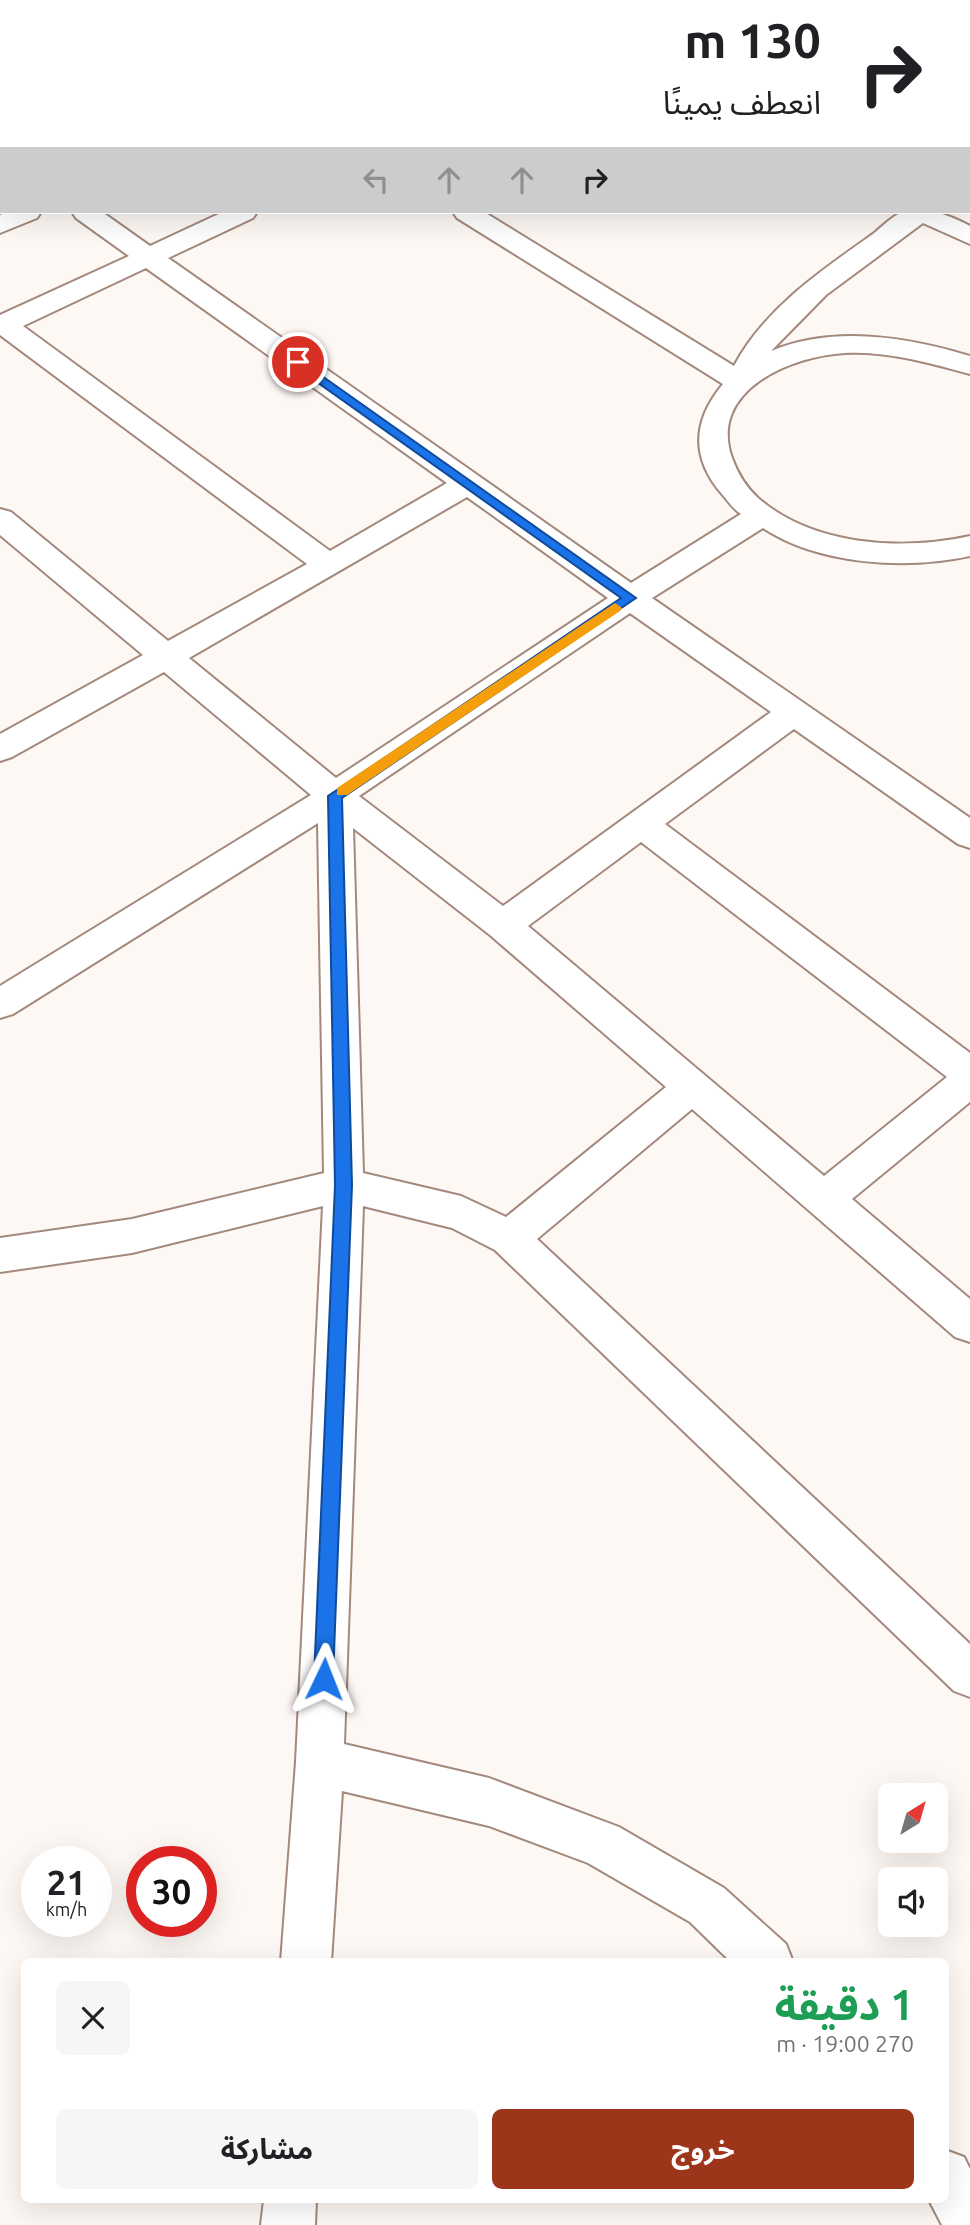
<!DOCTYPE html>
<html lang="ar">
<head>
<meta charset="utf-8">
<style>
  body { margin:0; font-family:Ubuntu,"Noto Sans Arabic",sans-serif; background:#f6f6f6; color:#202124; direction:rtl; height:100vh; display:flex; flex-direction:column; font-size:26px; white-space:nowrap }
  * { box-sizing:border-box; margin:0 }
  p { font-size:23px; color:#757577 }
  .icon { flex:none; width:38px; height:38px; fill:none; stroke:currentColor; stroke-width:2; stroke-linecap:round; stroke-linejoin:round }
  .map { position:relative; flex:1; overflow:hidden; direction:ltr }
  .sheet { position:absolute; left:21px; top:1958px; width:928px; height:245px; display:flex; flex-direction:column; background:#fff; border-radius:10px; box-shadow:0 7px 28px #0002; direction:rtl }
  .sheet>* { flex:none }
  .top-card { position:absolute; left:0px; top:0px; width:971px; height:214px; box-shadow:0 7px 28px #0002; direction:rtl; background:#fff; color:#202124; overflow:hidden }
  .needle { width:46px; rotate:37deg }
  .tools { position:absolute; left:878px; top:1783px; display:grid; gap:14px }
  .tools a { display:grid; place-items:center; width:70px; height:70px; border-radius:10px; background:#fff; box-shadow:0 7px 28px #0002; font-size:35px }
  .speed { position:absolute; left:21px; top:1846px; display:flex; gap:14px; font-size:35px; font-weight:700; text-align:center }
  .speed>* { display:grid; place-content:center; width:91px; height:91px; border-radius:50%; background:#fff; box-shadow:0 7px 28px #0002; line-height:1 }
  .speed small { font-size:18px; font-weight:400 }
  .speed .limit { border:10px solid #d22; background:#fff; color:#111 }
  .pin { position:absolute; display:grid; place-items:center; width:60px; height:60px; color:#fff; margin:-30px; border:4px solid #fff; border-radius:50%; box-shadow:0 2px 7px #0007 }
  .me { position:absolute; width:77px; margin:-38px; rotate:2deg; stroke-linejoin:round; filter:drop-shadow(0 0 5px #0008) }
  .turn { display:flex; align-items:center; gap:24px; height:147px; padding:0 35px; font-size:32px }
  .turn .icon { width:91px; height:91px; stroke-width:2.5 }
  .turn b { display:block; font-size:49px; line-height:60px }
  .lanes { display:flex; align-items:center; height:66px; padding:0 35px; background:#0003; justify-content:center; gap:35px; direction:ltr }
  .lanes .off { opacity:.35 }
  .round { display:grid; place-items:center; flex:none; width:74px; height:74px; border-radius:10px; background:#f6f6f6 }
  .head { display:flex; align-items:center; justify-content:space-between; height:119px; padding:0 35px }
  h1 { font-size:42px; font-weight:700; line-height:52px; color:#1e9e55 }
  .action { display:flex; gap:14px; margin-top:auto; padding:14px 35px }
  .action a { flex:1; height:80px; border-radius:10px; background:#9d351a; color:#fff; font-size:28px; font-weight:700; line-height:80px; text-align:center }
  .action a+a { background:#f6f6f6; color:#202124 }
  .map>svg:first-child { display:block }
  .lines { fill:none; stroke-linecap:round; stroke-linejoin:round }
  .street-casing { stroke:#a3897c; stroke-width:4 }
  .street { fill:#fff; fill-rule:evenodd }
  .route { fill:#1a73e8; stroke:#114b97; stroke-width:2 }
  .slow { fill:#f59e0b }
</style>
</head>
<body>
<div class="map">
<svg width="970" height="2225" viewBox="0 0 970 2225">
  <rect width="100%" height="100%" fill="#fef8f5"/>
  <g class="lines">
    <g class="street-casing">
      <path id="street" d="M13,0h27l-29,2z
        M111,0h25l2,2h-26z
        M468,0h25l-27,2z
        M534,0h26l2,2h-27z
        M628,0h25l2,2h-26z
        M7,212h34l-4,6 -37,15v-18z
        M72,212h30l48,34 73,-34h34l-4,6 -85,40 463,325 110,-69c-8,-5 -13,-13 -19,-20 -32,-37 -29,-74 1,-110l-266,-166 -4,-6h31l250,154c30,-57 88,-96 139,-132 9,-7 20,-19 30,-22 22,-7 48,4 67,14v18l-47,-21 -97,72 -55,56c63,-26 136,-14 199,5v18c-41,-11 -82,-23 -125,-21 -54,3 -137,37 -113,105 6,16 13,28 26,40 55,48 144,53 212,38v20c-64,14 -151,9 -207,-28l-111,70 318,220v30l-12,-4 -164,-115 -129,95 305,229v49l-118,97 118,100v43l-15,-5 -263,-228 -155,130 433,405v53l-16,-6 -459,-441 -43,-22 -89,-22 -19,538 145,34 130,49 105,61 62,56 7,18h-62l-41,-40 -102,-59 -99,-37 -147,-35 -11,171h-50l15,-200 27,-556 -191,47 -132,19v-34l132,-19 192,-46 -6,-350 -305,191 -13,4v-32l311,-191 -147,-123 -152,85 -12,4v-27l143,-79 -143,-120v-26l11,3 157,129 139,-77 -307,-229v-20l129,-59 -53,-38zM146,268l301,215 -117,68 -307,-225zM467,497l141,101 -272,180 -147,-120zM630,613l141,99 -268,194 -144,-110zM353,828l137,107 176,152 -160,130 -45,-21 -98,-23zM641,842l306,235 -123,99 -296,-250z
        M945,2150l19,7 6,12v56h-28l-13,-25h16z
        M264,2200h52l-1,25h-54z"/>
    </g>
    <use href="#street" class="street"/>
  </g>
  <path class="route" d="M298,359l338,239 -294,200 10,387 -19,494 -3,7 -6,3 -7,-3 -3,-7 21,-494 -7,-389 293,-198 -328,-233 -1,-3z"/>
  <path class="slow" d="M615,603l7,5 -2,3 -273,184h-10v-7z"/>
</svg>
<div class="tools">
<a><svg class="needle" viewBox="-14 -14 28 28"><path d="M0-13l5 13h-10z" fill="#e53935"/><path d="M0 13l5-13h-10z" fill="#757577"/></svg></a>
<a><svg class="icon" aria-label="sound" viewBox="0 0 24 24"><path d="M4 9h4l5-4v14l-5-4H4zM17 9q2 3 0 6"/></svg></a>
</div>
<div class="speed"><div>21<small>km/h</small></div><div class="limit">30</div></div>
<div class="pin" style="left:298px;top:362px;background:#d93025"><svg class="icon" aria-label="arrive" viewBox="0 0 24 24"><path d="M6 21V4h12l-3 4 3 4H6"/></svg></div>
<svg class="me" style="left:324px;top:1679px" viewBox="-20 -20 40 40"><path d="M0-17L14 15 0 8-14 15z" fill="#1a73e8" stroke="#fff" stroke-width="4"/></svg>
<div class="top-card">
<div class="turn"><svg class="icon" aria-label="right" viewBox="0 0 24 24"><path d="M7 20v-9h11M14 6l5 5-5 5"/></svg><div><b>130 m</b>انعطف يمينًا</div></div>
<div class="lanes"><svg class="icon off" aria-label="left" viewBox="0 0 24 24"><path d="M17 20v-9H6M10 6l-5 5 5 5"/></svg><svg class="icon off" aria-label="ahead" viewBox="0 0 24 24"><path d="M12 20V5M6 11l6-6 6 6"/></svg><svg class="icon off" aria-label="ahead" viewBox="0 0 24 24"><path d="M12 20V5M6 11l6-6 6 6"/></svg><svg class="icon" aria-label="right" viewBox="0 0 24 24"><path d="M7 20v-9h11M14 6l5 5-5 5"/></svg></div>
</div>
<section class="sheet">
<div class="head"><div><h1>1 دقيقة</h1><p>270 m · 19:00</p></div><a class="round"><svg class="icon" aria-label="close" viewBox="0 0 24 24"><path d="M6 6l12 12M18 6L6 18"/></svg></a></div>
<div class="action"><a>خروج</a><a>مشاركة</a></div>
</section>
</div>
</body>
</html>
